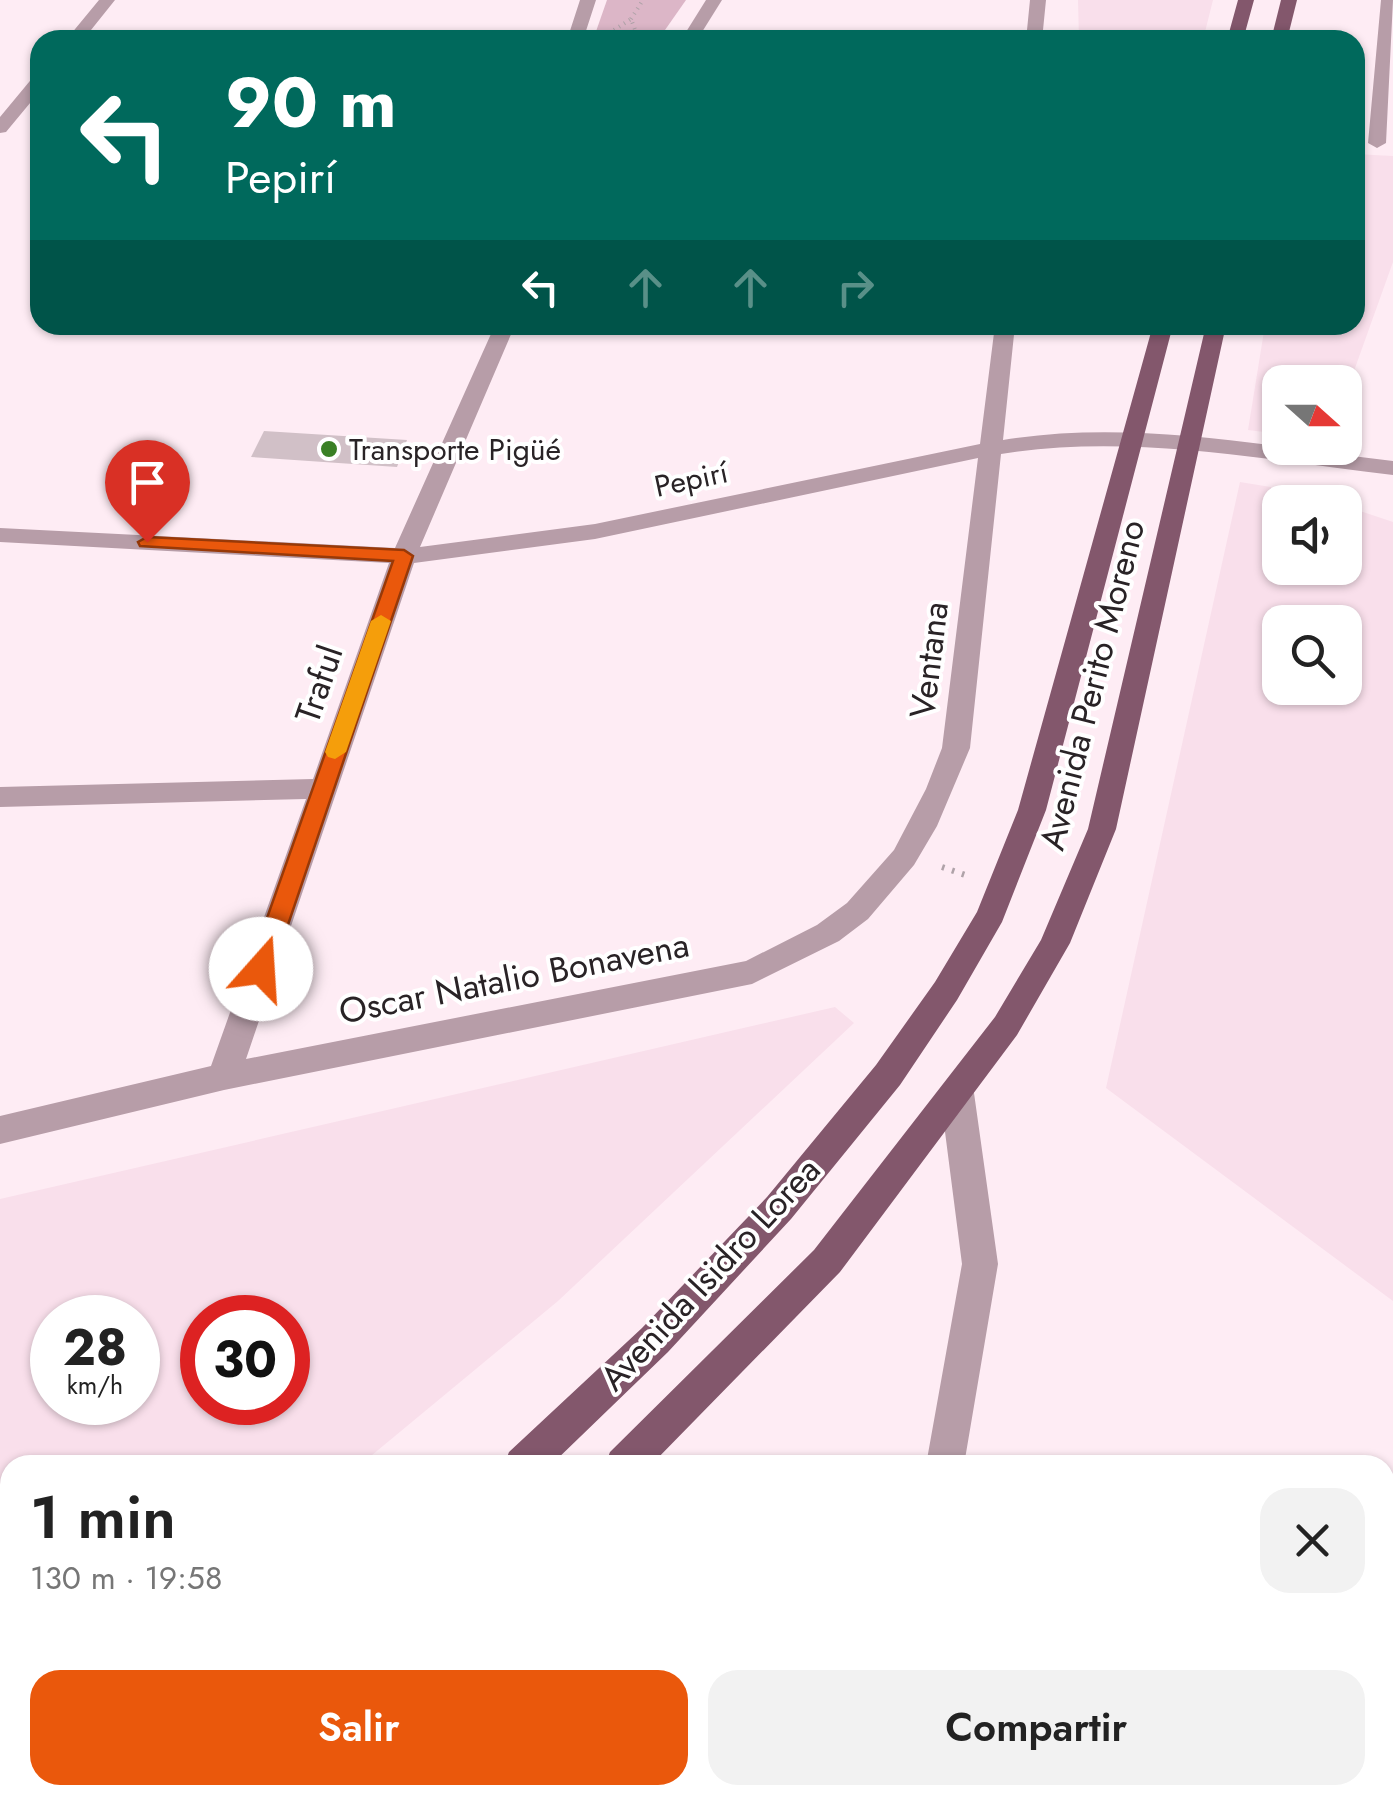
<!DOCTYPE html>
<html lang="es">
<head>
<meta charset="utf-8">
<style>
  body { margin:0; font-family:Jost,sans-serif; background:#f2f2f2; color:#222; height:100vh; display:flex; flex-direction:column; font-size:38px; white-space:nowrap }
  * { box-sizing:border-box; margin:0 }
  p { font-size:32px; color:#767676 }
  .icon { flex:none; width:55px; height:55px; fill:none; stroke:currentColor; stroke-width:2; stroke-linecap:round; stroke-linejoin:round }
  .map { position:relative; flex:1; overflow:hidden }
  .drawer { position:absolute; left:0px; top:1455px; width:1395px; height:350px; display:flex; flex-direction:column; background:#fff; border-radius:30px 30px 0 0; box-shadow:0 2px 8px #0004 }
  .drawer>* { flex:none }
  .guide { position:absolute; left:30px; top:30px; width:1335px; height:305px; border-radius:30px; box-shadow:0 2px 8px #0004; background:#00695c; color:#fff; overflow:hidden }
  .needle { width:65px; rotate:111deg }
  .fabs { position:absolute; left:1262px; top:365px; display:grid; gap:20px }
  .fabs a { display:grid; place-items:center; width:100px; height:100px; border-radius:20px; background:#fff; box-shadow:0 2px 8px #0004; font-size:50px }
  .speed { position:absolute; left:30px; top:1295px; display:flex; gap:20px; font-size:50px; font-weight:700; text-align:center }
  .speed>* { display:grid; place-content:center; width:130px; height:130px; border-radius:50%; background:#fff; box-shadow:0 2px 8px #0004; line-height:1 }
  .speed small { font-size:25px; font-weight:400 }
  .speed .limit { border:15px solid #d22; background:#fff; color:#111 }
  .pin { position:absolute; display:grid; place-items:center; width:85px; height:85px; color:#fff; margin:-102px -42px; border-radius:50% 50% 50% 0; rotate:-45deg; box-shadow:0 0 10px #0007 }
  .pin .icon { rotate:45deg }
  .me { position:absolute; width:110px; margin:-55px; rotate:19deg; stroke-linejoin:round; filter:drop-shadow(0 0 8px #0008) }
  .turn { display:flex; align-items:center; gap:35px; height:210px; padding:0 30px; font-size:45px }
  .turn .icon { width:130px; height:130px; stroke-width:2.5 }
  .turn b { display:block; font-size:70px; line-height:85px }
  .lanes { display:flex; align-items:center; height:95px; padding:0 30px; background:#0003; justify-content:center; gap:50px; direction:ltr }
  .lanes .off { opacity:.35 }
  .round { display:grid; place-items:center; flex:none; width:105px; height:105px; border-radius:30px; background:#f2f2f2 }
  .summary { display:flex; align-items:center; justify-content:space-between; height:170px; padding:0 30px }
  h1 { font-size:60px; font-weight:600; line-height:75px }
  .primary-button { display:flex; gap:20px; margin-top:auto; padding:20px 30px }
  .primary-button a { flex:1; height:115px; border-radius:30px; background:#ea580c; color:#fff; font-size:40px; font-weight:600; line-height:115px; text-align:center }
  .primary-button a+a { background:#f2f2f2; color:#222 }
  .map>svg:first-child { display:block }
  .built { fill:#f9dfeb; fill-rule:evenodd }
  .green { fill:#dcb6c7 }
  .building { fill:#d1c0c7 }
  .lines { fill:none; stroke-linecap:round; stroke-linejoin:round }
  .path-far1 { stroke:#afa2a8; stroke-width:4; stroke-dasharray:1 5; stroke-linecap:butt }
  .path { stroke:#afa2a8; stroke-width:6; stroke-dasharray:2.5 8; stroke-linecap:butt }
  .minor { fill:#b79da8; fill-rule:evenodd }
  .major { fill:#83576c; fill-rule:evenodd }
  .route { fill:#ea580c; stroke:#983908; stroke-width:2.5 }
  .slow { fill:#f59e0b }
  .poi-dot { fill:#3a8025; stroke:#fff; stroke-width:4 }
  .labels { text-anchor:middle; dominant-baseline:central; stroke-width:8; stroke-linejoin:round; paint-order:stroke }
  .far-poi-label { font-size:30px; fill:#292326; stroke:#fff; text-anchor:start }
  .far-street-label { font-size:30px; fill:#292326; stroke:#fff }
  .street-label { font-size:35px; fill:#292326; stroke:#fff }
</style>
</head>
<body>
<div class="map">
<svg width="1393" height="1805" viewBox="0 0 1393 1805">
  <rect width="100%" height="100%" fill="#feecf4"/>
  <path class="built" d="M1078,0h135l-10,40h-124z
    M1355,154l38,2v106l-48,134v-14h-65v52l-32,-4 17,-105h90z
    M1240,482l61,10 33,10h-54v66h65v-62l48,16v779l-287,-213zM1280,622h65v66h-65z
    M835,1007l19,16 -296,278 -198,164h-350v243l-10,6v-515zM52,1318h86v84h-86zM202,1318h86v84h-86z"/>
  <path class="green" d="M607,0h79l-28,40h-65z"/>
  <path class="building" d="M264,431l143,9 -10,27 -146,-10z"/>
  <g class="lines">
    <path class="path-far1" d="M631,19l12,-19
      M614,30l17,-11 8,21"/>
    <path class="path" d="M942,867l26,9"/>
    <path class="minor" d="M99,0h16l-32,40h-17z
      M580,0h16l-13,40h-16z
      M706,0h16l-25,40h-16z
      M1030,0h16l-4,40h-16z
      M1381,0h12l-7,143 -9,5 -9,-5z
      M40,75v16l-34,41 -6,1v-16l34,-41z
      M495,325h20l-95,222 175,-23 385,-80 15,-119h20l-12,115c129,-21 262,6 390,21v14c-129,-15 -262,-42 -392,-21l-31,294 -33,78 -23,39 -46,54 -29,22 -87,43 -528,106 -224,54v-28l211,-50 95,-267 -306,8v-20l313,-8 76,-216 -389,-21v-14l395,20zM978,458l-36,290 -16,41 -32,61 -47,53 -30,22 -71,36 -500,98 168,-496 181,-24z
      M957,1079l12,4 5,10 24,171 -34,201h-38l36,-201 -22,-171 5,-10z
      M1385,1677l8,3v42l-8,-3z
      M850,1795h44l-2,10h-44z"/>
    <path class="major" d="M1238,0h16l-11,40h-16z
      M1281,0h16l-10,40h-16z
      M1153,325h20l-127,485 -44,112 -45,78 -57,85 -109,134 -123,133 -117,113h-47l5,-13 133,-124 125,-131 109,-132 59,-83 42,-70 41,-102z
      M1206,325h20l-110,504 -46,114 -53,92 -177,237 -189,193h-46l5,-13 204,-202 181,-233 46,-77 47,-111z
      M29,1795h58l-4,10h-58z
      M193,1795h54l-4,10h-54z"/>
  </g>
  <path class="route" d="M147,537l257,13 9,6 -140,413 -4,6h-16l-4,-6 144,-408 -253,-15 -2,-4z"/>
  <path class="slow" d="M381,615l10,6 -45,131 -11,7 -7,-2 -3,-5 46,-131z"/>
  <circle class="poi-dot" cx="329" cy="449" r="10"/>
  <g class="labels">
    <g class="far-poi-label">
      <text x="349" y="449">Transporte Pigüé</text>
    </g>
    <g class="far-street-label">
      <text transform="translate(691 479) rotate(-12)">Pepirí</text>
    </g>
    <g class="street-label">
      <text transform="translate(929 660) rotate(-83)">Ventana</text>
      <text transform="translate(319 684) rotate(-71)">Traful</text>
      <text transform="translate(1092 685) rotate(-76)">Avenida Perito Moreno</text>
      <text transform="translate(514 978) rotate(-11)">Oscar Natalio Bonavena</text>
      <text transform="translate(710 1274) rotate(-47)">Avenida Isidro Lorea</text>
    </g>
  </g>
</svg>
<div class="fabs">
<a><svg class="needle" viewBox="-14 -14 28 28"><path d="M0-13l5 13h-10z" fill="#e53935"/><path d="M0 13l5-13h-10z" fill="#767676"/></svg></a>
<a><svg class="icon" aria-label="sound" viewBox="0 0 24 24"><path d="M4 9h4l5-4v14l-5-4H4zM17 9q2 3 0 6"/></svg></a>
<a><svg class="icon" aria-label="search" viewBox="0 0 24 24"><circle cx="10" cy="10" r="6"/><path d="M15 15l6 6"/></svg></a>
</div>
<div class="speed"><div>28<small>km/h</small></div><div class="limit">30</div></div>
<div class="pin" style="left:147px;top:542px;background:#d93025"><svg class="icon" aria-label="arrive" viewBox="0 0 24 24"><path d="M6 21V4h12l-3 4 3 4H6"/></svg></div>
<svg class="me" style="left:261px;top:969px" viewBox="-20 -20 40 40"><circle r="19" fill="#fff"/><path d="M0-13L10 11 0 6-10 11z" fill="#ea580c"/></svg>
<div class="guide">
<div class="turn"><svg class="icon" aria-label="left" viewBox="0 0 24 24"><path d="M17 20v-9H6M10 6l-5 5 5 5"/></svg><div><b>90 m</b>Pepirí</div></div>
<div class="lanes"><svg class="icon" aria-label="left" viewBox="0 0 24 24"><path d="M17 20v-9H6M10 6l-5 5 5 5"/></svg><svg class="icon off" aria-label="ahead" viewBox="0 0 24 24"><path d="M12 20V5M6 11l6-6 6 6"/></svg><svg class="icon off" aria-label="ahead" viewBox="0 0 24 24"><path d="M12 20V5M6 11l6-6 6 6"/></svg><svg class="icon off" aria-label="right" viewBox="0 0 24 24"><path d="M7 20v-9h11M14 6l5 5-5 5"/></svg></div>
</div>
<section class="drawer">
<div class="summary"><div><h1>1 min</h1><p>130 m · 19:58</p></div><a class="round"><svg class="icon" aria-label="close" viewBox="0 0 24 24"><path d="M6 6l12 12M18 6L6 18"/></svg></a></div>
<div class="primary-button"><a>Salir</a><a>Compartir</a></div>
</section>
</div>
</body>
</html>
